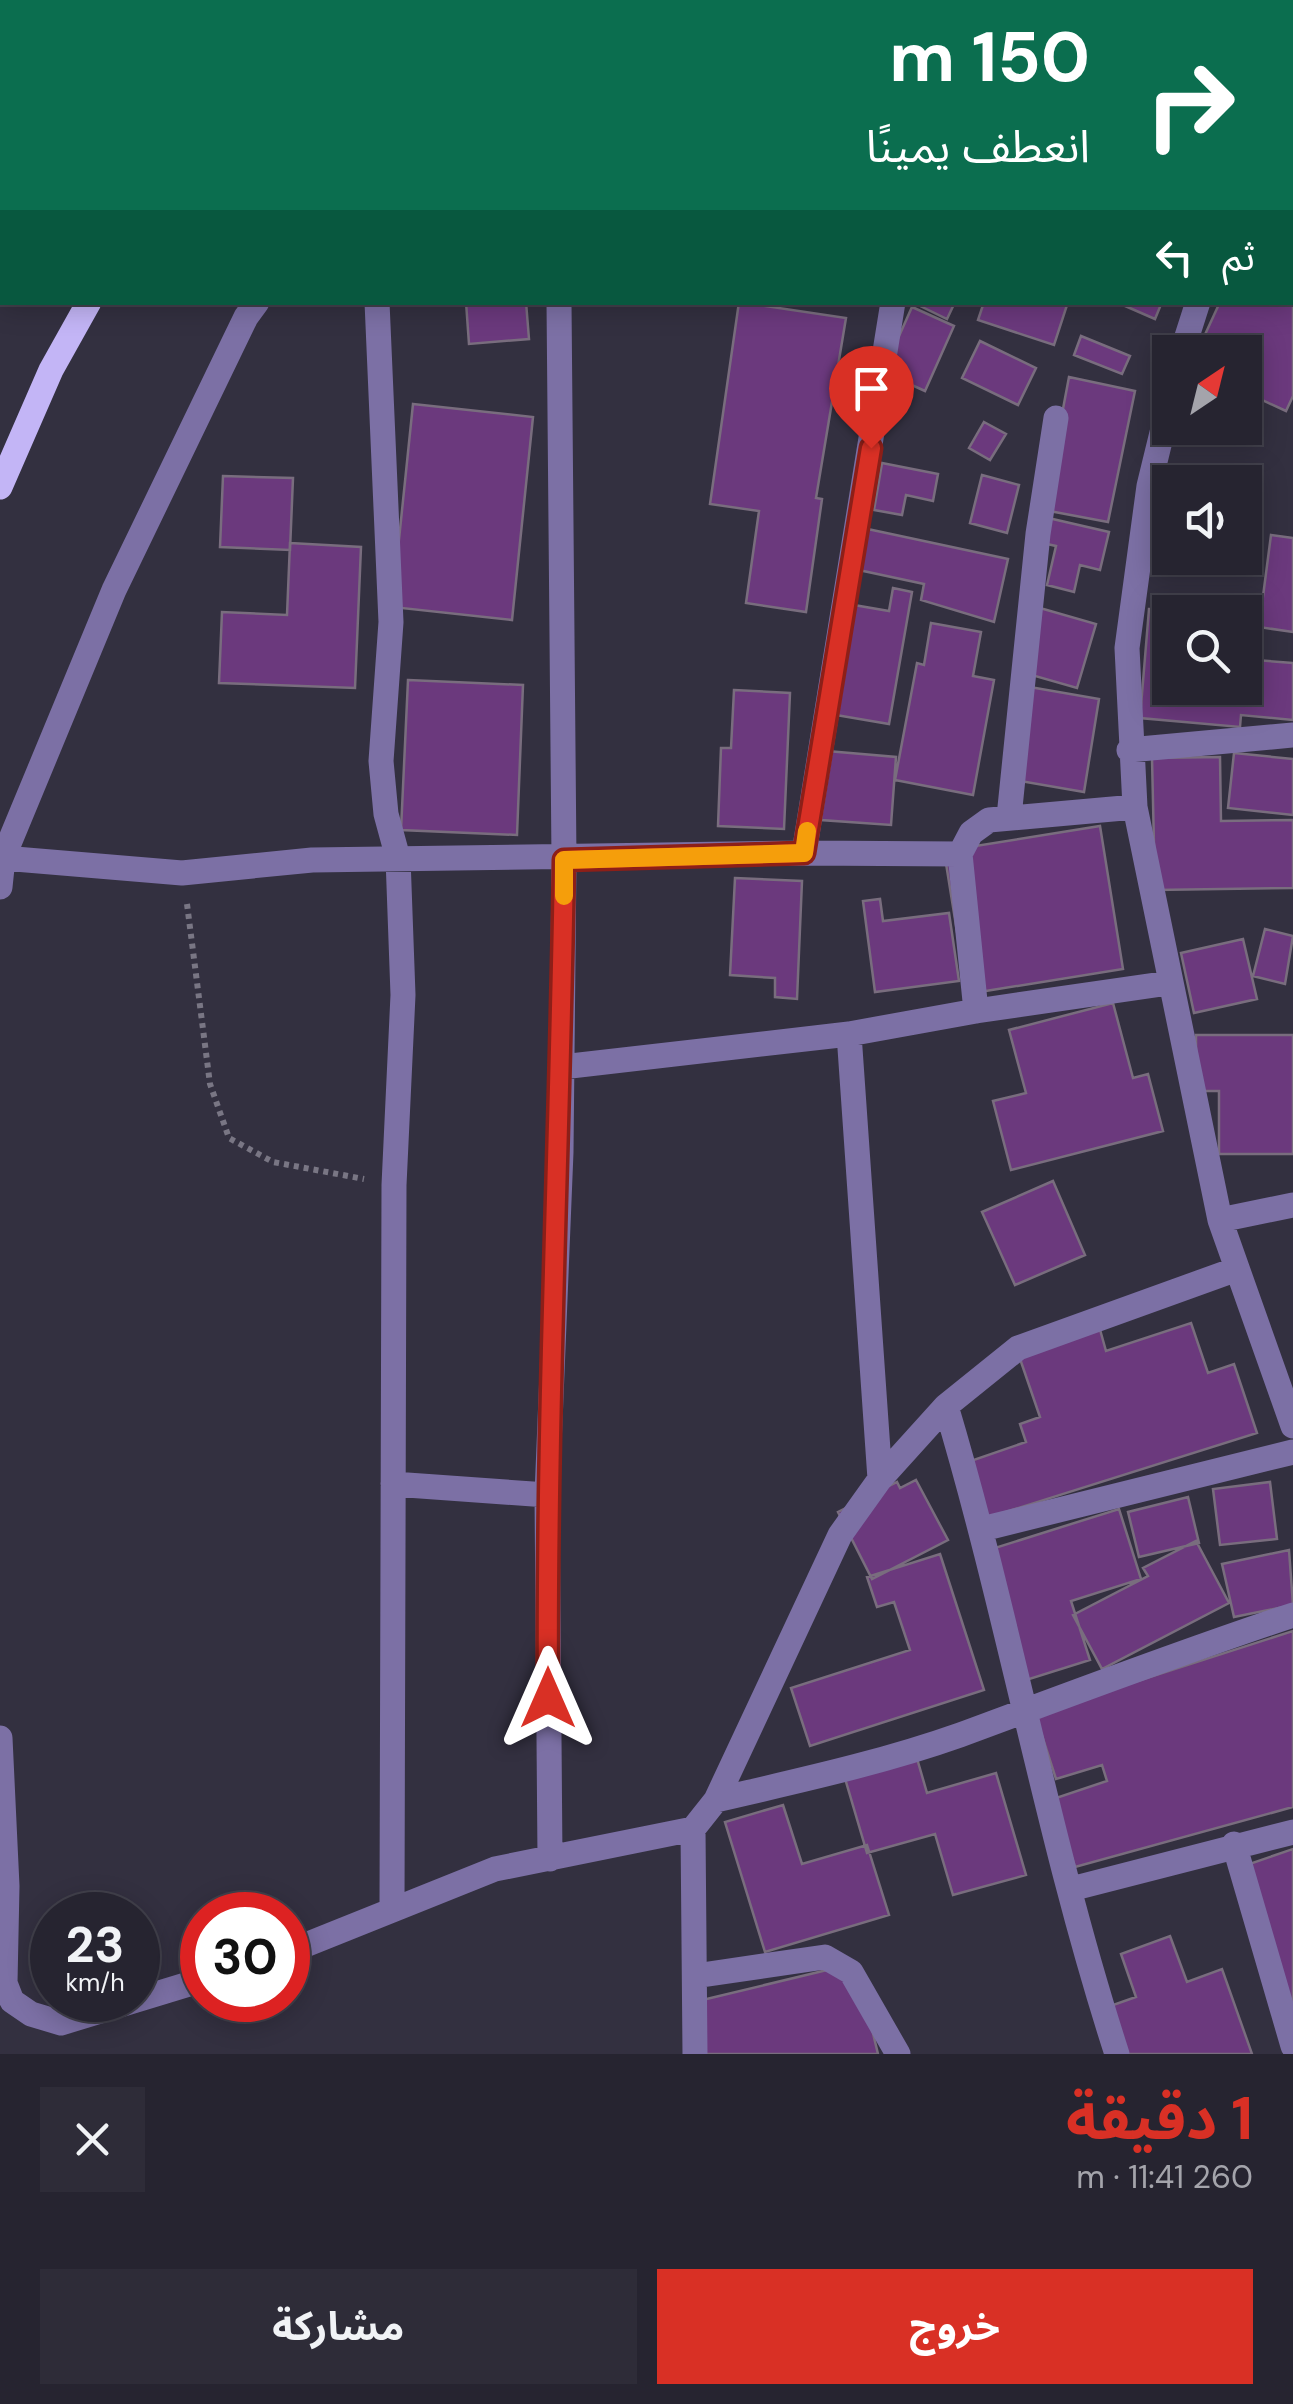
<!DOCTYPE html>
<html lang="ar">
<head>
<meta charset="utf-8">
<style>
  body { margin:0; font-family:"DM Sans","Noto Sans Arabic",sans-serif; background:#2e2c38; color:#f1f3f6; direction:rtl; height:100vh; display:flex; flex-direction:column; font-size:38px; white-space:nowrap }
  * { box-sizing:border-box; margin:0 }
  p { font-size:32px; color:#a4a4ab }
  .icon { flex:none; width:55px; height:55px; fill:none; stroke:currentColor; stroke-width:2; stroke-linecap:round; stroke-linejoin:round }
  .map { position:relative; height:2054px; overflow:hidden; direction:ltr }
  .side { display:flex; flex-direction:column; background:#262430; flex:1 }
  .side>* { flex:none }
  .hud { position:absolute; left:0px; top:0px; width:1295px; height:305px; box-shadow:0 5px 25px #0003,0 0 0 2px #42414c; direction:rtl; background:#0b6e4f; color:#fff; overflow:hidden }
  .needle { width:65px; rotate:35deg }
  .buttons { position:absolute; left:1152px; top:335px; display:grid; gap:20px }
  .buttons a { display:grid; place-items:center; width:110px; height:110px; border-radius:0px; background:#262430; box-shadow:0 5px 25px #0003,0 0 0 2px #42414c; font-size:50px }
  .speed { position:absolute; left:30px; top:1892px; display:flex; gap:20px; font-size:50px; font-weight:700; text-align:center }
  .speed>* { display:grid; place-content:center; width:130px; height:130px; border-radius:50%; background:#262430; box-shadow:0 5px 25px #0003,0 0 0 2px #42414c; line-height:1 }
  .speed small { font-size:25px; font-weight:400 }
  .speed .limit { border:15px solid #d22; background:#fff; color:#111 }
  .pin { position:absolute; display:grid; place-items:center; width:85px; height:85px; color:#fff; margin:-102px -42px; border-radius:50% 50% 50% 0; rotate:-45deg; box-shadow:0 0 10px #0007 }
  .pin .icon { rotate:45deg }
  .me { position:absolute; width:110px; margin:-55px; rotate:0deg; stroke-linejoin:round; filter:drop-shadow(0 0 8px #0008) }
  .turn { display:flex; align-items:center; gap:35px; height:210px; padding:0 40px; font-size:45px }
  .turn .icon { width:130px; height:130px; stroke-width:2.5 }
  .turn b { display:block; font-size:70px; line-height:85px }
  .then { display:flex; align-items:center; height:95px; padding:0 40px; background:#0003; gap:20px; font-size:38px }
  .round { display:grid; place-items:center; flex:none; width:105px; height:105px; border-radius:0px; background:#2e2c38 }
  .headline { display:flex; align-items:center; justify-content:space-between; height:170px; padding:0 40px }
  h1 { font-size:60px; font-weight:700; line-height:75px; color:#d93025 }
  .cta { display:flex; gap:20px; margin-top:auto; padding:20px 40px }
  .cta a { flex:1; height:115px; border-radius:0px; background:#d93025; color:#fff; font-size:40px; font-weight:700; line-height:115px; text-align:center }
  .cta a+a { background:#2e2c38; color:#f1f3f6 }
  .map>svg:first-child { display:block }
  .building { fill:#6b397d; stroke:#796d7e; stroke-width:2.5 }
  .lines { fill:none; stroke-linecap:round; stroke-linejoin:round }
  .path { stroke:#797684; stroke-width:6; stroke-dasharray:5 5; stroke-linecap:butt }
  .minor { stroke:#7c70a5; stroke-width:25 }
  .major { stroke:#c3b5f6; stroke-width:25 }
  .route-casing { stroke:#8d1f18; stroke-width:25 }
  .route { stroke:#d93025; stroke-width:18 }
  .slow { stroke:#f59e0b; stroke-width:18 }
</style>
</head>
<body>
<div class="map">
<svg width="1293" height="2054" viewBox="0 0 1293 2054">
  <rect width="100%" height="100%" fill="#333040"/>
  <path class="building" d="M744,0h119l-119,2z
    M1115,0h178l-1,23v-21z
    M1293,297v99l-7,15 -41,-19v-40h-48l23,-50h72z
    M466,302h60l3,37 -60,5z
    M739,302l107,16 -30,180 6,1 -16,113 -60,-9 13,-92 -49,-7z
    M912,302h43l-8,17z
    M984,302h84l-14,43 -76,-25z
    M1116,302h46l-7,17z
    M912,307l42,19 -29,65 -42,-19z
    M1081,336l49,20 -8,18 -48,-19z
    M980,341l56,27 -18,37 -56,-27z
    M1069,377l66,14 -27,131 -64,-12z
    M413,404l120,13 -21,203 -120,-13z
    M984,422l22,12 -16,26 -21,-12z
    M882,463l56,11 -5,27 -27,-6 -4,20 -28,-5z
    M982,475l37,10 -12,48 -37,-10z
    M223,476l70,2 -3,72 -70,-3z
    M1044,517l65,15 -9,38 -20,-5 -6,27 -27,-7 9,-39 -18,-4z
    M863,528l145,31 -14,63 -73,-22 3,-16 -70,-15z
    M1271,535l22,3v94l-34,-5z
    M290,543l71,4 -6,141 -136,-5 3,-71 65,3z
    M893,588l19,4 -23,132 -59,-10 18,-110 41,7z
    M1033,606l63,18 -19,64 -63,-18z
    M1149,609l45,3h-24v76h75v-71l14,1 -3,42 37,3v57l-52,-5 -1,12 -100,-9z
    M931,623l50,9 -8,44 21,4 -21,115 -78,-15 22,-117 7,2z
    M408,680l115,5 -6,150 -116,-5z
    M1024,686l75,13 -15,93 -75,-13z
    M734,690l56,3 -6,136 -66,-3 3,-78h10z
    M827,751l69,6 -5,68 -70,-5z
    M1234,753l59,6v56l-65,-7z
    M1220,757l1,64 72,-1v68l-138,2 -3,-132z
    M1100,826l23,143 -156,25 -23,-143z
    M735,878l67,3 -5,118 -22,-2v-19l-45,-3z
    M880,899l3,22 66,-8 10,68 -84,11 -12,-91z
    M1265,929l28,7 -8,48 -32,-8z
    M1243,939l14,60 -63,14 -13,-60z
    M1113,1003l20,75 15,-4 15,57 -152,39 -18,-69 33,-8 -17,-63z
    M1196,1035h97v119h-74v-63h-23z
    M1053,1181l32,74 -70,30 -33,-73z
    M1191,1323l17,50 26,-9 23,69 -280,88 -18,-56 67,-23 -6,-18 20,-7 -22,-64 81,-27 7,25z
    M916,1480l32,60 -76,39 -34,-67 59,-30 3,6z
    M1270,1482l7,57 -57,6 -7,-56z
    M1188,1497l11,46 -60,14 -11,-45z
    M1119,1509l22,70 -70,22 19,59 -67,21 -41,-129z
    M1196,1541l33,62 -127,66 -29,-54 75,-39 -5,-8z
    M1289,1550l4,55 -59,12 -12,-53z
    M940,1554l44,136 -174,56 -19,-58 119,-38 -16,-48 -17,5 -10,-30z
    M1293,1631v176l-218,60 -22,-68 54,-18 -5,-16 -46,14 -21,-65z
    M916,1755l11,38 69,-20 30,102 -73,20 -18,-61 -68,19 -23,-78z
    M783,1805l19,59 65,-19 22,70 -124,37 -40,-130z
    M1293,1849v198l-61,-177z
    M1170,1936l17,46 35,-13 30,85h-140l-16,-43 40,-14 -15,-43z
    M856,1963l22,91h-175l-13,-51z"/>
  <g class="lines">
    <path class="path" d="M187,904l23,180 19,54 44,24 91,17"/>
    <path class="minor" d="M363,0l2,2
      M34,2l1,-2
      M546,2l3,-2
      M911,2v-2
      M1014,2v-2
      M1111,2l2,-2
      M0,95l2,-6
      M1292,105l1,-1
      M377,302l14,320 -10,139 5,53 12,44 5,137 -9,190 -2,725
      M1182,352l16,-50
      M1170,400l-21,86 -22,162 8,159 85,413 73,206
      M1129,750l164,-15
      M1009,817l29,-283 18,-116
      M804,853l156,1
      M3,858l179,15 130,-13 492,-7 89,-551
      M0,887l3,-29 111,-268 132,-273 11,-15
      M976,1011l-16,-157 11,-21 18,-13 146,-13
      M849,1034l31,445
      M562,1067l287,-33 127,-23 193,-28
      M1220,1220l73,-15
      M946,1406c64,214 102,436 171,648
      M393,1484l154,11
      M982,1529l311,-77
      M0,1738l7,148 -2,97 7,18 19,13 30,9 141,-43
      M716,1800c81,-19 165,-37 244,-65 111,-41 221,-83 333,-120
      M1234,1844l59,202
      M550,1859l-3,-364 14,-343 3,-292 -5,-558
      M1071,1889l222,-57
      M288,1952l207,-83 198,-40
      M695,1976l130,-19 26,15 47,82
      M695,2054l-2,-225 23,-29 124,-265 40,-56 66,-73 72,-58 219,-79"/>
    <path class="major" d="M295,2l1,-2
      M0,487l51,-117 38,-68"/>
  </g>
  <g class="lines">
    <g class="route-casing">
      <path id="route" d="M548,1698c-2,-279 12,-559 16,-838l240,-7 67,-405"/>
    </g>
    <use href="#route" class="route"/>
    <path class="slow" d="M564,896v-36l240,-7 3,-22"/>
  </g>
</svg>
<div class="buttons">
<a><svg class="needle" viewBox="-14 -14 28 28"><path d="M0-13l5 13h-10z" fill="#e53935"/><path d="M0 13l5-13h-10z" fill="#a4a4ab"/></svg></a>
<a><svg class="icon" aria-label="sound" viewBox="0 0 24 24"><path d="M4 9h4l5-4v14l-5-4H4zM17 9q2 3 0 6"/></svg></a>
<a><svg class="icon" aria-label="search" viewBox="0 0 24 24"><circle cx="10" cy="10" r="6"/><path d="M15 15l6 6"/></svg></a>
</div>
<div class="speed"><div>23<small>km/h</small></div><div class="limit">30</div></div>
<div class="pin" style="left:871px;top:448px;background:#d93025"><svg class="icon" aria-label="arrive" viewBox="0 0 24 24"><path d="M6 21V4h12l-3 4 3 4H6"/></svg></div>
<svg class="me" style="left:548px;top:1698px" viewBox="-20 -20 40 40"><path d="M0-17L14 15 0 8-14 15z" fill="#d93025" stroke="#fff" stroke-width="4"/></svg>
<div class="hud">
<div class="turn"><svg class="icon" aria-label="right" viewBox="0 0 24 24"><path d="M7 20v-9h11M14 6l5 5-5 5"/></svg><div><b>150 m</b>انعطف يمينًا</div></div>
<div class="then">ثم<svg class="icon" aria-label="left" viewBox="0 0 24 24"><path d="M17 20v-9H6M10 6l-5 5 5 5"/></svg></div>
</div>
</div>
<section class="side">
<div class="headline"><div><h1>1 دقيقة</h1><p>260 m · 11:41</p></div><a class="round"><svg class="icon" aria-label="close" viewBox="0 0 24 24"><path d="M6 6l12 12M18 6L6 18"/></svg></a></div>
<div class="cta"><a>خروج</a><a>مشاركة</a></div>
</section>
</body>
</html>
